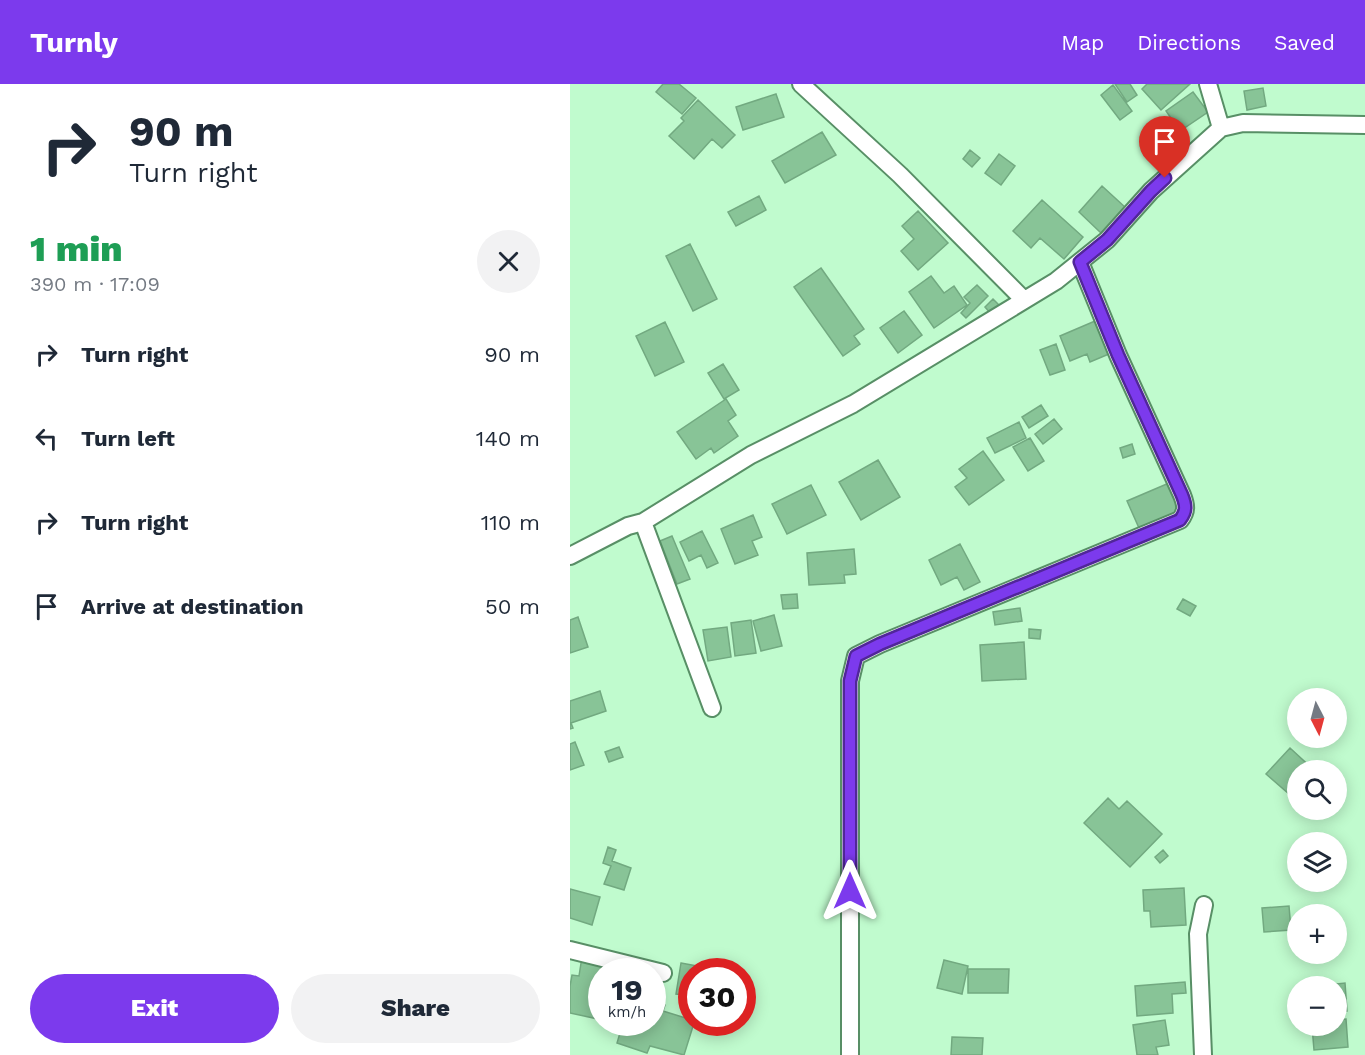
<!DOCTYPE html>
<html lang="en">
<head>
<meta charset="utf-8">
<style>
  body { margin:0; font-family:"Work Sans",sans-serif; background:#f2f2f3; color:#1f2937; height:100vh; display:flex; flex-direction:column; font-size:22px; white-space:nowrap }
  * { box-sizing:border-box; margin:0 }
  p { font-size:20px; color:#747a83 }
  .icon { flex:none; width:33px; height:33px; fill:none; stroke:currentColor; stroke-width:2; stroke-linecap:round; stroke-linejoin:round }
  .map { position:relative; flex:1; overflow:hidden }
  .panel { display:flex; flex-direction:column; background:#fff; width:570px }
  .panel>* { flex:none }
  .banner { background:#fff; color:#1f2937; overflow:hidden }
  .needle { width:39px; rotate:174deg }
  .buttons { position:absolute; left:717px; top:604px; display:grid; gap:12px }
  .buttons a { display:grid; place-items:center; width:60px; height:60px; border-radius:50%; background:#fff; box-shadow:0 3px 15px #0003; font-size:30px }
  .speed { position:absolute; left:18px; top:874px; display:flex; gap:12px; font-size:30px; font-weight:700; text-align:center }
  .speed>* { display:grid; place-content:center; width:78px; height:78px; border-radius:50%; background:#fff; box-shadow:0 3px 15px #0003; line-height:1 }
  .speed small { font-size:15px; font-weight:400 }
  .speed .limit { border:9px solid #d22; background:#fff; color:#111 }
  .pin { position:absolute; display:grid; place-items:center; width:51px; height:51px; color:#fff; margin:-62px -26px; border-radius:50% 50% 50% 0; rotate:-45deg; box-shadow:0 0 6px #0007 }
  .pin .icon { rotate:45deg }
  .me { position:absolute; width:66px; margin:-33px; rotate:0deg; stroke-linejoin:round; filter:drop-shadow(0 0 4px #0008) }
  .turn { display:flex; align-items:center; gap:21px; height:126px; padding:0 30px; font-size:27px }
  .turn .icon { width:78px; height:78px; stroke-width:2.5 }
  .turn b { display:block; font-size:42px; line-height:51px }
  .round { display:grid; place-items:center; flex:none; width:63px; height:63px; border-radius:32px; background:#f2f2f3 }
  .head { display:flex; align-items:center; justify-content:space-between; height:102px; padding:0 30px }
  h1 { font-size:36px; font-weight:800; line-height:45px; color:#1e9e55 }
  .action { display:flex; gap:12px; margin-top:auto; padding:12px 30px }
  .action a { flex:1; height:69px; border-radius:36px; background:#7c3aed; color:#fff; font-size:24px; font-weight:800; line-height:69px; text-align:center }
  .action a+a { background:#f2f2f3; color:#1f2937 }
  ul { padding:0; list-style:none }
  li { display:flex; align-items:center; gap:18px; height:84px; padding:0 30px }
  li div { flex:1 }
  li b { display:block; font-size:22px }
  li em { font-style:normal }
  header { display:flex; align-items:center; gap:36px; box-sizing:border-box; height:84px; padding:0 30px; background:#7c3aed; color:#fff }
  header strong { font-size:28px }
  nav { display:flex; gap:33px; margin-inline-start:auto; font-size:21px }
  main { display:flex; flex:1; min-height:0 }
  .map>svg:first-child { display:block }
  .building { fill:#88c497; stroke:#72a980; stroke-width:1.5 }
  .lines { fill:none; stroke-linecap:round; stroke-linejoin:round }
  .street-casing { stroke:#588f66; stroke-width:20 }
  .street { stroke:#fff; stroke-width:16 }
  .route-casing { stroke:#51269a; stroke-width:15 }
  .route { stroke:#7c3aed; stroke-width:10 }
</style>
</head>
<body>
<header>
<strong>Turnly</strong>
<nav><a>Map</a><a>Directions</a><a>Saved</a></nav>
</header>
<main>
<section class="panel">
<div class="banner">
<div class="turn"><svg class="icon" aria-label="right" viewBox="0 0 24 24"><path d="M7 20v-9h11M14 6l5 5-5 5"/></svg><div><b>90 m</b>Turn right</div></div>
</div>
<div class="head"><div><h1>1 min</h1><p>390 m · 17:09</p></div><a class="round"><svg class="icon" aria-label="close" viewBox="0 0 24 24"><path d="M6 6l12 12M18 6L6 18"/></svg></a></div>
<ul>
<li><svg class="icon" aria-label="right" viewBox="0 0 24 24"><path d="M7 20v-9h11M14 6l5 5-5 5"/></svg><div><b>Turn right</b></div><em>90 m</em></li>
<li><svg class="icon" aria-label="left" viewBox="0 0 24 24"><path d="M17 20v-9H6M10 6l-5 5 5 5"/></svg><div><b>Turn left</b></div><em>140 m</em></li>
<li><svg class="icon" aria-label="right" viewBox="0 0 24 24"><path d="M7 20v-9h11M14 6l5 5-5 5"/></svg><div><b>Turn right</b></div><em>110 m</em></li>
<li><svg class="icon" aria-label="arrive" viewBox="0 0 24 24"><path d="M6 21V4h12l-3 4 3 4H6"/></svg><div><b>Arrive at destination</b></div><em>50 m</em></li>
</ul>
<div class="action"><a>Exit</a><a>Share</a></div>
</section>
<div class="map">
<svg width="795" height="971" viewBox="0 0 795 971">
  <rect width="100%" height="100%" fill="#c0fbce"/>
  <path class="building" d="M93,0h16l17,14 -14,16 -26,-22z
    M545,0h15l7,11 -10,7z
    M577,0h43l-29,26 -19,-21z
    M543,1l19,26 -12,9 -19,-25z
    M693,4l3,18 -19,4 -3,-19z
    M623,8l15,20 -28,19 -14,-20z
    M206,10l8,23 -41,13 -7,-23z
    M128,16l37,35 -13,13 -10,-9 -18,20 -25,-23 15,-15 -3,-3z
    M252,48l14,23 -51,28 -13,-22z
    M400,66l10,8 -8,9 -9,-8z
    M429,70l16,12 -14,19 -16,-12z
    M532,102l24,22 -24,26 -23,-22z
    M189,112l7,14 -30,16 -8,-14z
    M472,116l41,37 -19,22 -24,-21 -9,10 -18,-17z
    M348,127l30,32 -30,27 -17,-19 13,-12 -12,-13z
    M120,160l27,55 -24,12 -27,-55z
    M251,184l43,61 -10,7 6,8 -17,12 -49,-69z
    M361,192l13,17 10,-7 13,19 -33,23 -25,-36z
    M407,201l11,11 -22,22 -5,-5 9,-10 -6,-6z
    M423,215l7,7 -8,9 -7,-8z
    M334,227l18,24 -24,18 -18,-25z
    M532,234l14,33 -26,11 -3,-8 -17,7 -10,-25z
    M95,238l19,40 -29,14 -19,-40z
    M486,260l9,26 -15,5 -10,-25z
    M153,280l16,26 -15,9 -16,-26z
    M156,315l10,16 -8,6 10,15 -24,17 -3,-5 -15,11 -19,-27z
    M471,321l7,11 -19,12 -7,-11z
    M484,335l8,10 -19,15 -8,-10z
    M449,338l7,16 -31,15 -8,-15z
    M460,354l14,23 -16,10 -15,-24z
    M562,360l3,10 -12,4 -3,-10z
    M413,367l21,29 -35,25 -14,-18 12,-9 -8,-9z
    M308,376l22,37 -39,23 -22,-38z
    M599,399l12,27 -42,18 -12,-27z
    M241,401l15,30 -39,19 -15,-30z
    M183,431l9,22 -10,4 6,14 -23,9 -14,-35z
    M132,447l16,32 -11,5 -6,-13 -12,6 -9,-19z
    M102,452l18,43 -13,5 -17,-43z
    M390,460l20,38 -16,8 -7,-13 -16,8 -12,-25z
    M284,465l2,25 -12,1 1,8 -36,2 -2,-32z
    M227,510l1,14 -15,1 -2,-14z
    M613,515l13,7 -6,10 -13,-7z
    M450,524l2,13 -27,4 -2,-13z
    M204,531l8,31 -21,5 -8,-30z
    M8,533l10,30 -18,6v-33z
    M181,536l5,33 -21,3 -4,-33z
    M157,543l4,30 -23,4 -5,-31z
    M459,545l12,1 -1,9 -11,-1z
    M454,558l2,37 -44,2 -2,-36z
    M30,607l6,20 -35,12 2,5 -3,1v-28z
    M5,658l9,23 -14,5v-26z
    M49,663l4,10 -14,5 -4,-10z
    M720,664l25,23h-17v21l-4,-3 -5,5 -23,-20z
    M538,714l11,11 8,-8 35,33 -32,33 -46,-44z
    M38,763l8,3 -4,11 19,7 -7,22 -20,-6 7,-18 -8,-3z
    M593,766l5,6 -8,7 -5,-6z
    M614,804l2,37 -35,2 -1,-16h-6l-1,-21z
    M0,805l30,8 -8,28 -22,-7z
    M719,822l2,24 -27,2 -2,-24z
    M12,873l24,4 -2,11h-2v34l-4,13 -28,-6v-27l2,-11 7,1z
    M374,876l24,6 -6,28 -25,-6z
    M111,879l22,4 -1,5h-10v24l-16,-2z
    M398,885h41l-1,24h-40z
    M615,898l1,11 -14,1 1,19 -36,3 -2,-30z
    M775,899l2,28 -11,1v-25h-26z
    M82,917l13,4 -2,6 29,9v3h2l-10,32 -34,-9 -3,7 -30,-10 6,-20h29z
    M776,935l2,28 -34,3 -2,-24h24v-6z
    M595,936l4,25 -13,2 2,8h-21l-4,-30z
    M382,953l31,1 -1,17h-31z"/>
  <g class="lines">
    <g class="street-casing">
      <path id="street" d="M231,0l99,91 124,125
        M638,0l13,44
        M73,438l69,186
        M0,472l58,-30 15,-4 108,-67 102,-51 203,-123 51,-41 44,-49 70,-63 22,-5 122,2
        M0,866l93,23
        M280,971v-374l6,-25 24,-12 300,-124c7,-9 6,-15 2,-25l-64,-140 -38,-93
        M633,971l-5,-121 6,-29"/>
    </g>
    <use href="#street" class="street"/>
  </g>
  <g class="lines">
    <g class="route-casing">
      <path id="route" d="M280,807v-210l6,-25 24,-12 300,-124c7,-9 6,-15 2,-25l-64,-140 -38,-93 27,-22 44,-49 14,-13"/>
    </g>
    <use href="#route" class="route"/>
  </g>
</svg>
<div class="buttons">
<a><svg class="needle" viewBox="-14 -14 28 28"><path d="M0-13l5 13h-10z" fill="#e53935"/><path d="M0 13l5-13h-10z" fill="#747a83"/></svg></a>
<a><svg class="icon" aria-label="search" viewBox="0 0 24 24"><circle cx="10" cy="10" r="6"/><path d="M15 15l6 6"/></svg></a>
<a><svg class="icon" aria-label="layers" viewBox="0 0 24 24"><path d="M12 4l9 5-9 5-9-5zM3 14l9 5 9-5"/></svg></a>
<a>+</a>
<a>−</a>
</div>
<div class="speed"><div>19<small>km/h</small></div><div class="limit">30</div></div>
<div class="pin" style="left:595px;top:94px;background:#d93025"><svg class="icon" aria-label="arrive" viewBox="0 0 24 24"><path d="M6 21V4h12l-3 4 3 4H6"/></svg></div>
<svg class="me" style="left:280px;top:807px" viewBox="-20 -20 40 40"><path d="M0-17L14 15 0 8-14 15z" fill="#7c3aed" stroke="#fff" stroke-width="4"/></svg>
</div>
</main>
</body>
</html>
